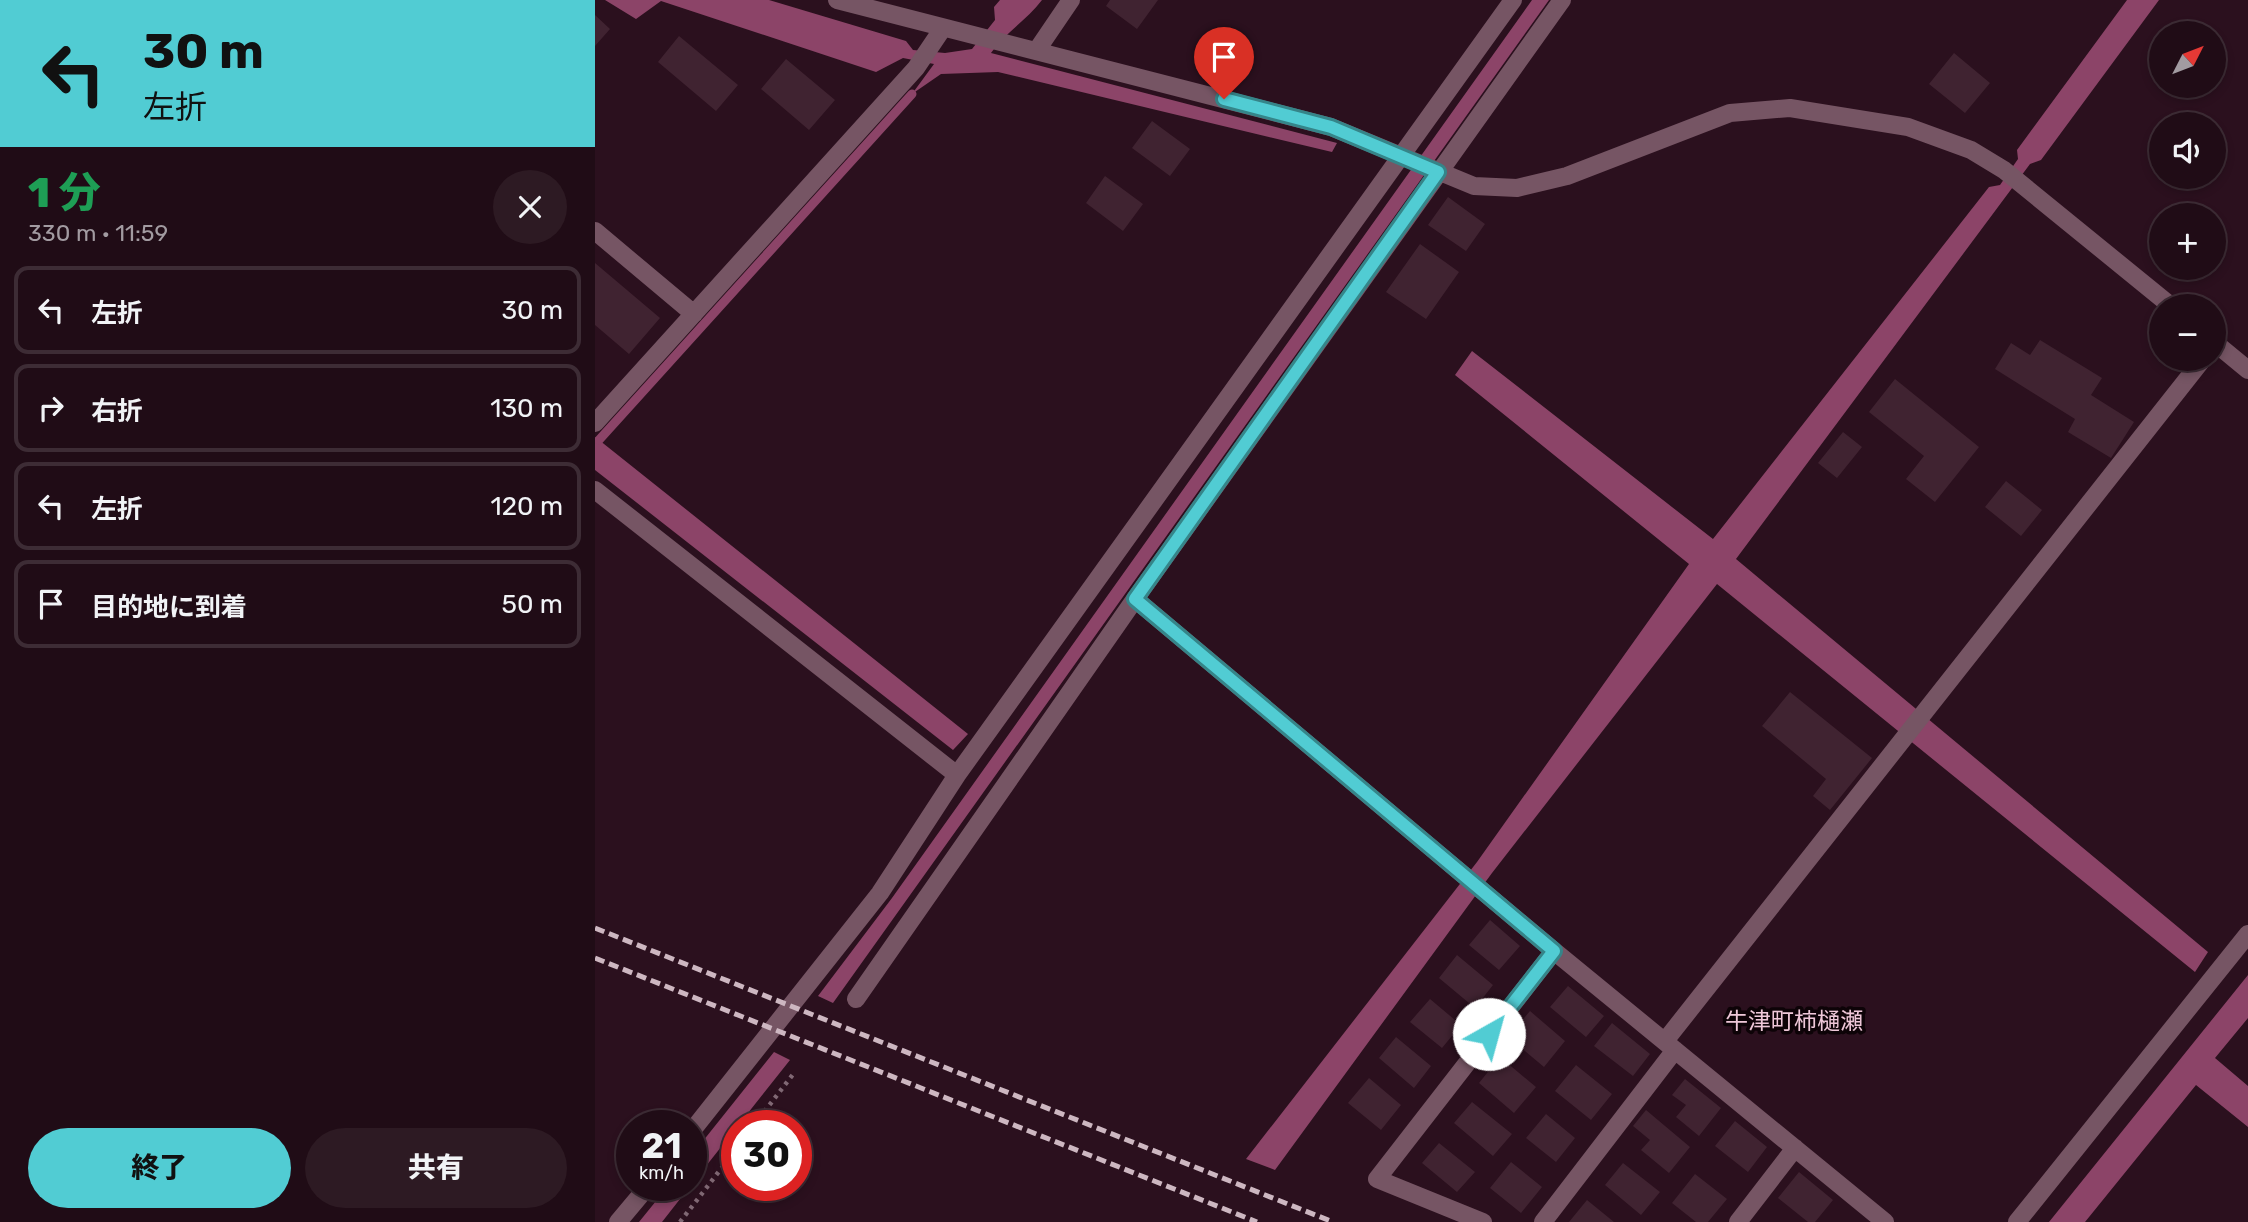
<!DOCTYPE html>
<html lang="ja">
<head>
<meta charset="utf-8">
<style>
  body { margin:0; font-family:Rubik,"Noto Sans JP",sans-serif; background:#2d1a23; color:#f1f3f6; height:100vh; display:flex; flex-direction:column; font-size:26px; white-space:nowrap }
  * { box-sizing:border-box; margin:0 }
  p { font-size:23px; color:#a29ba1 }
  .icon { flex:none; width:38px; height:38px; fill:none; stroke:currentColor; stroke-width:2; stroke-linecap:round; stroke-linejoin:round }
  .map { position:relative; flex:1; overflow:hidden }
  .side { display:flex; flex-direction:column; background:#200c16; width:595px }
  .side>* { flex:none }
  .top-card { background:#51ccd3; color:#111; overflow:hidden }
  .needle { width:46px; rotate:48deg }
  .controls { position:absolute; left:1554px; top:21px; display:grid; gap:14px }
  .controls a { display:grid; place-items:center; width:77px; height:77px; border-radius:50%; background:#200c16; box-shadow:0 4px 10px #0003,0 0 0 2px #3d2c35; font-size:35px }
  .speed { position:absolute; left:21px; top:1110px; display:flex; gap:14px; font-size:35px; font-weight:700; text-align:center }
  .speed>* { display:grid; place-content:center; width:91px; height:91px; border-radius:50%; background:#200c16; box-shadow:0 4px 10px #0003,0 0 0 2px #3d2c35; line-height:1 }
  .speed small { font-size:18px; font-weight:400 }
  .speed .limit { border:10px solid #d22; background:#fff; color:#111 }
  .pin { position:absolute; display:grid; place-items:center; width:60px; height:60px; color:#fff; margin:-72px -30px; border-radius:50% 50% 50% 0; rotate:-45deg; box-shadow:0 0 7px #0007 }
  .pin .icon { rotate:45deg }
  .me { position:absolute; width:77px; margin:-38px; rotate:38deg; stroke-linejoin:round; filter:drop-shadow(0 0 5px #0008) }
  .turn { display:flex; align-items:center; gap:24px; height:147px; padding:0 28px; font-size:32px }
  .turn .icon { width:91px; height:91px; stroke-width:2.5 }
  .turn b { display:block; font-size:49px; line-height:60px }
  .round { display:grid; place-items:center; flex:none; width:74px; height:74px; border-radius:37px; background:#2d1a23 }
  .headline { display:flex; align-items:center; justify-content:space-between; height:119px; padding:0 28px }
  h1 { font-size:42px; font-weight:800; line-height:52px; color:#1e9e55 }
  .action { display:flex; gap:14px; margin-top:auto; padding:14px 28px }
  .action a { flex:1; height:80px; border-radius:42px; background:#51ccd3; color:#111; font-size:28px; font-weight:800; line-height:80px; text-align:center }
  .action a+a { background:#2d1a23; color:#f1f3f6 }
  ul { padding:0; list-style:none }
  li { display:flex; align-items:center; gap:21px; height:88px; margin:0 14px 10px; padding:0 14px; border:4px solid #3d2c35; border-radius:14px }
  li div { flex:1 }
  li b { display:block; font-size:26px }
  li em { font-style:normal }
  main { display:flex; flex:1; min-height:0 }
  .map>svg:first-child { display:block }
  .water { fill:#8c4468 }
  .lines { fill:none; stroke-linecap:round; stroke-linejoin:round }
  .stream { stroke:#8c4468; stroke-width:9 }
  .building { fill:#402331 }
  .path { stroke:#806874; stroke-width:4.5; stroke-dasharray:3.5 5; stroke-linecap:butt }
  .minor { stroke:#765564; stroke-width:18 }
  .rail { stroke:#cdb7c1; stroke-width:5; stroke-dasharray:10 5; stroke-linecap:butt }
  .route-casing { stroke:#358589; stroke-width:18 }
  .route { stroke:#51ccd3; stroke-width:12 }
  .labels { text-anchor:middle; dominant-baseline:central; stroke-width:7; stroke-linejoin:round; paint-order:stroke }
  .quarter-label { font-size:23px; fill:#eec7d8; stroke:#0d0307 }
</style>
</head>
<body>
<main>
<section class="side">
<div class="top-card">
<div class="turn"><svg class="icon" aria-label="left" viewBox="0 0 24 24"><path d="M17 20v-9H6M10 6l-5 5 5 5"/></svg><div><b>30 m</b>左折</div></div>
</div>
<div class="headline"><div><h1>1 分</h1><p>330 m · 11:59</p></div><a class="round"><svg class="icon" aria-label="close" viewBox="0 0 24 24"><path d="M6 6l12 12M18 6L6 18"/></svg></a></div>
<ul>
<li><svg class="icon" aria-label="left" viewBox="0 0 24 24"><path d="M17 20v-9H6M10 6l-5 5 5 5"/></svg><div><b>左折</b></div><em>30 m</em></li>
<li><svg class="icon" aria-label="right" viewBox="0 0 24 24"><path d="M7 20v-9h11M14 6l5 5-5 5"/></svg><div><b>右折</b></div><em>130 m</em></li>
<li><svg class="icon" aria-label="left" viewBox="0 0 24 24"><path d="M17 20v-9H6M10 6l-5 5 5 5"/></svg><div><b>左折</b></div><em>120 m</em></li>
<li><svg class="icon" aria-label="arrive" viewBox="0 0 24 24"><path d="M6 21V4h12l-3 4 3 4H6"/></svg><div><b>目的地に到着</b></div><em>50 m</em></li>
</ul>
<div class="action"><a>終了</a><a>共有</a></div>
</section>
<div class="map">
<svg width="1653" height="1222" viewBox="0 0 1653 1222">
  <rect width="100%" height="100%" fill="#2b101e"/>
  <path class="water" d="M10,0h164l137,41 7,9 32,3 27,-4 23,-29 -1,-13 6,-7h42c-15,20 -36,32 -51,53l346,90 -5,9 -334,-80 -57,2 -29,20 22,-30 -31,-6 -27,14 -215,-71 -25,18z
    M937,0h17l-716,1003 -15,-7 74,-98z
    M1532,0h32l-118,160 -11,4 -294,395 472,393 -13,20 -478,-388 -225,289 -217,297 -29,-11 231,-297 212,-298 -234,-189 17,-24 241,188 276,-352 11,-2 18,-26 -1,-9z
    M0,437l4,3 369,294 -15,16 -358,-280z
    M1653,975v43l-33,40 33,28v41l-52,-42 -111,137h-36z
    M179,1052l16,8 -99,125v-29z
    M74,1185h22l-29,37h-23z"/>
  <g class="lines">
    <path class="stream" d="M4,440l313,-346"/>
  </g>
  <path class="building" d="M515,0h48l-21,29 -31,-23z
    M0,15l15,14 -15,17z
    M84,36l59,49 -22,26 -58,-49z
    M1359,53l36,30 -25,30 -36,-29z
    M191,59l49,41 -26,30 -48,-41z
    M557,121l38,28 -20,27 -38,-28z
    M510,176l38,28 -20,27 -37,-28z
    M853,197l37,27 -19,27 -38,-26z
    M825,244l39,28 -33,47 -40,-27z
    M0,263l65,55 -31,36 -34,-29z
    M1445,340l62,38 -11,17 43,27 -23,36 -43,-26 7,-13 -80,-50 16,-26 19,12z
    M1300,379l84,68 -44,55 -29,-23 18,-23 -55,-44z
    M1248,432l19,15 -25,31 -19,-15z
    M1411,481l36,29 -21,26 -36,-29z
    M1195,692l82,66 -42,52 -17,-14 13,-17 -64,-53z
    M895,920l30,26 -21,24 -30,-25z
    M862,955l36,30 -18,23 -36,-30z
    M973,986l36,30 -18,21 -36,-30z
    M835,999l31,26 -19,23 -32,-26z
    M935,1011l35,30 -21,26 -36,-30z
    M1017,1023l38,31 -17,22 -39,-30z
    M801,1037l35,29 -17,22 -35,-30z
    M905,1057l36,30 -22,26 -35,-30z
    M981,1065l36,29 -21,26 -36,-29z
    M774,1078l32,27 -20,25 -33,-27z
    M1090,1079l36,29 -22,28 -23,-19 10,-12 -14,-10z
    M877,1102l40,32 -19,22 -39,-33z
    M1051,1110l44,37 -21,26 -28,-23 9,-10 -17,-14z
    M951,1114l29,24 -19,24 -30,-24z
    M1140,1121l32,26 -19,25 -33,-26z
    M844,1143l36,29 -18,20 -35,-29z
    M916,1162l31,25 -21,26 -31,-25z
    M1028,1163l37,29 -19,23 -36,-30z
    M1204,1172l34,28 -18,22h-7l-30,-24z
    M1100,1174l32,25 -19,23h-12l-24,-19z
    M992,1200l27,22h-45z"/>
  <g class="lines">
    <path class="path" d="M159,1125l40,-52
      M85,1222l57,-74"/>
    <path class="minor" d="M242,0l494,127 143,59 43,2 50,-12 163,-63 60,-5 118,19 63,23 33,20 167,136
      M442,50l34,-50
      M0,231l99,83
      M1619,342l34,28
      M0,423l321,-355 27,-40
      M0,490l362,285
      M540,599l419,352 331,271
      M261,999l279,-400 427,-599
      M1070,1041l538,-682
      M96,1132l189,-239 77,-118 556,-775
      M23,1222l31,-37
      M888,1222l-106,-43 177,-228
      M948,1222l132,-172
      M1143,1222l57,-74
      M1422,1222l231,-288"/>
    <path class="rail" d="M0,928l738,294
      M0,958l662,264"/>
  </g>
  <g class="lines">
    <g class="route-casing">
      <path id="route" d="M629,99l107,28 107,45 -303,427 419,352 -65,83"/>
    </g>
    <use href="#route" class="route"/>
  </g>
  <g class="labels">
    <g class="quarter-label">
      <text x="1199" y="1021">牛津町柿樋瀬</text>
    </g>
  </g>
</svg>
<div class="controls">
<a><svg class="needle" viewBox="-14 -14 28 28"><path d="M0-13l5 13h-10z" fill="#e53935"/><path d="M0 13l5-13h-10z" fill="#a29ba1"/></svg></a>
<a><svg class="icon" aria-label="sound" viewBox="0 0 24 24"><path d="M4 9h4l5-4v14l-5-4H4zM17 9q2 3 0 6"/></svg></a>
<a>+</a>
<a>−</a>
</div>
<div class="speed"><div>21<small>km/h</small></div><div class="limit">30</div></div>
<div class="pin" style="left:629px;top:99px;background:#d93025"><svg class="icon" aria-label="arrive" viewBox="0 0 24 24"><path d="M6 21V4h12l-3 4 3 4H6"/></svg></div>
<svg class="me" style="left:894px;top:1034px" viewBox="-20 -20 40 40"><circle r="19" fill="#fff"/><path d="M0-13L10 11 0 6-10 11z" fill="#51ccd3"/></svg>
</div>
</main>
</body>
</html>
